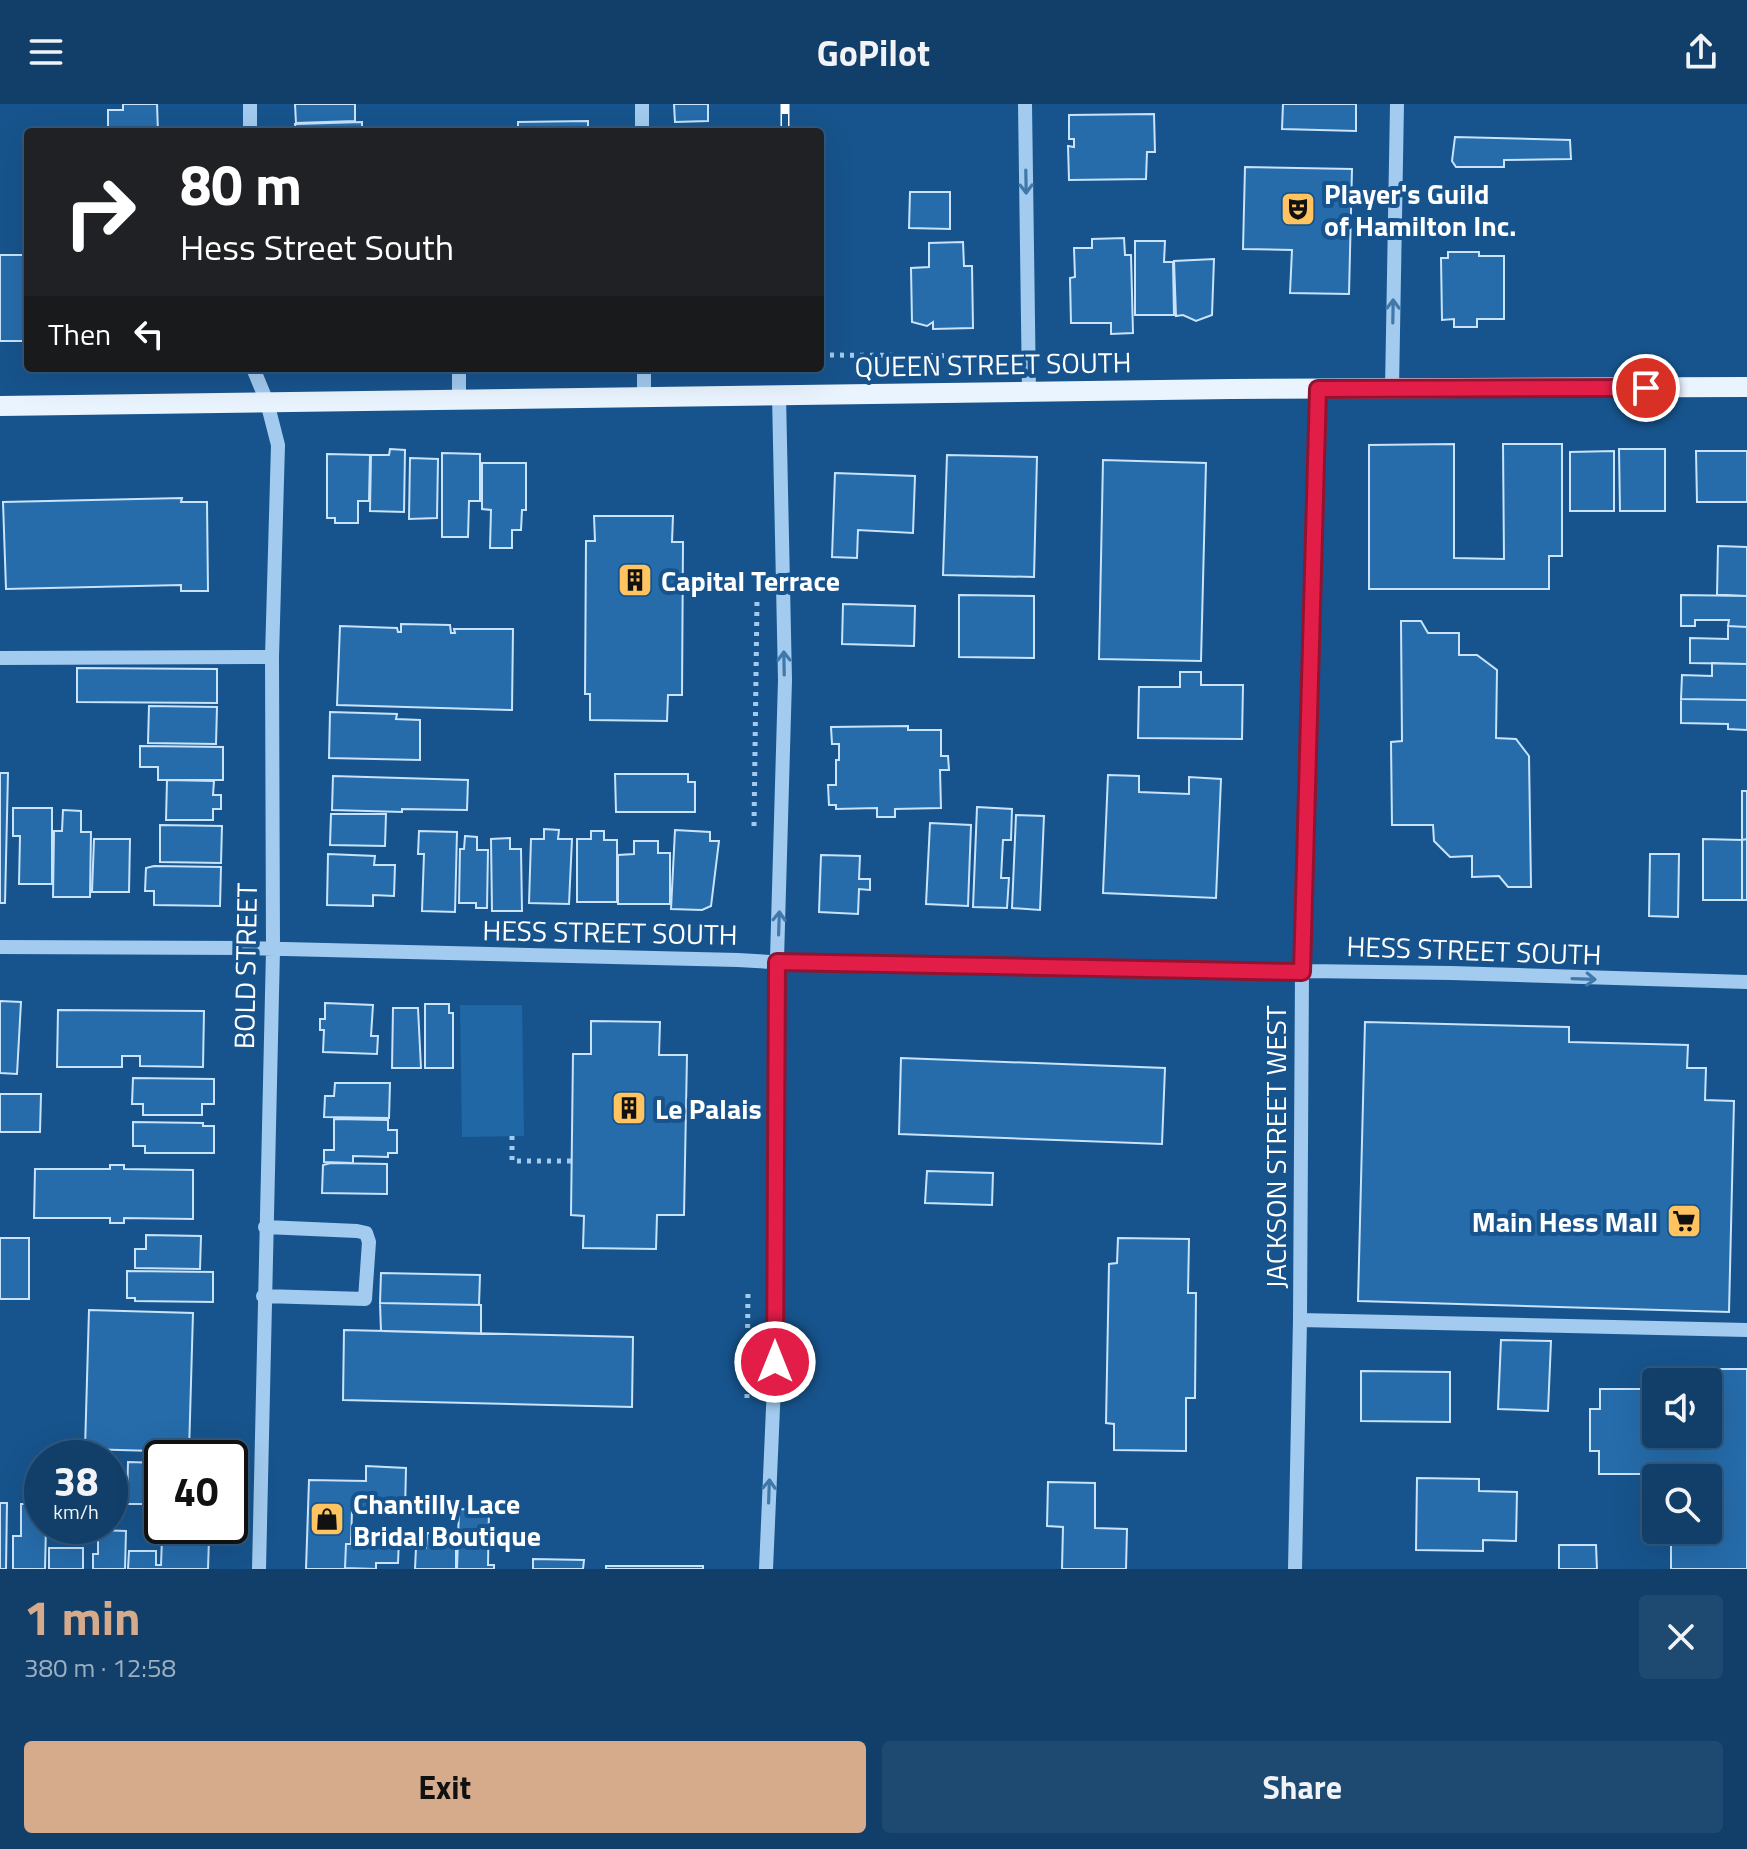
<!DOCTYPE html>
<html lang="en">
<head>
<meta charset="utf-8">
<style>
  body { margin:0; font-family:"Titillium Web",sans-serif; background:#1e4a72; color:#f1f3f6; height:100vh; display:flex; flex-direction:column; font-size:30px; white-space:nowrap }
  * { box-sizing:border-box; margin:0 }
  p { font-size:26px; color:#9cafc1 }
  .icon { flex:none; width:44px; height:44px; fill:none; stroke:currentColor; stroke-width:2; stroke-linecap:round; stroke-linejoin:round }
  .map { position:relative; height:1465px; overflow:hidden }
  .side { display:flex; flex-direction:column; background:#113f6a; flex:1 }
  .side>* { flex:none }
  .top-card { position:absolute; left:24px; top:24px; width:800px; height:244px; border-radius:8px; box-shadow:0 8px 32px #0002,0 0 0 2px #30587e; background:#202124; color:#fff; overflow:hidden }
  .tools { position:absolute; left:1642px; top:1264px; display:grid; gap:16px }
  .tools a { display:grid; place-items:center; width:80px; height:80px; border-radius:8px; background:#113f6a; box-shadow:0 8px 32px #0002,0 0 0 2px #30587e; font-size:40px }
  .speed { position:absolute; left:24px; top:1336px; display:flex; gap:16px; font-size:40px; font-weight:700; text-align:center }
  .speed>* { display:grid; place-content:center; width:104px; height:104px; border-radius:50%; background:#113f6a; box-shadow:0 8px 32px #0002,0 0 0 2px #30587e; line-height:1 }
  .speed small { font-size:20px; font-weight:400 }
  .speed .limit { border:4px solid #111; border-radius:12px; background:#fff; color:#111 }
  .pin { position:absolute; display:grid; place-items:center; width:68px; height:68px; color:#fff; margin:-34px; border:4px solid #fff; border-radius:50%; box-shadow:0 2px 8px #0007 }
  .me { position:absolute; width:88px; margin:-44px; rotate:0deg; stroke-linejoin:round; filter:drop-shadow(0 0 6px #0008) }
  .turn { display:flex; align-items:center; gap:28px; height:168px; padding:0 24px; font-size:36px }
  .turn .icon { width:104px; height:104px; stroke-width:2.5 }
  .turn b { display:block; font-size:56px; line-height:68px }
  .then { display:flex; align-items:center; height:76px; padding:0 24px; background:#0003; gap:16px; font-size:30px }
  .round { display:grid; place-items:center; flex:none; width:84px; height:84px; border-radius:8px; background:#1e4a72 }
  .summary { display:flex; align-items:center; justify-content:space-between; height:136px; padding:0 24px }
  h1 { font-size:48px; font-weight:700; line-height:60px; color:#d6ab8b }
  .primary-button { display:flex; gap:16px; margin-top:auto; padding:16px 24px }
  .primary-button a { flex:1; height:92px; border-radius:8px; background:#d6ab8b; color:#111; font-size:32px; font-weight:700; line-height:92px; text-align:center }
  .primary-button a+a { background:#1e4a72; color:#f1f3f6 }
  header { display:flex; justify-content:space-between; align-items:center; height:104px; padding:0 24px; background:#113f6a; font-size:36px; font-weight:700 }
  .map>svg:first-child { display:block }
  .green { fill:#2067a6 }
  .building { fill:#266cab; stroke:#c8e3fb; stroke-width:2 }
  .lines { fill:none; stroke-linecap:round; stroke-linejoin:round }
  .path { stroke:#a2cbef; stroke-width:5; stroke-dasharray:4 6; stroke-linecap:butt }
  .minor { stroke:#a2cbef; stroke-width:14 }
  .major { stroke:#eaf4ff; stroke-width:20 }
  .rail-casing { stroke:#fff; stroke-width:9 }
  .rail { stroke:#17548d; stroke-width:6; stroke-dasharray:18; stroke-linecap:butt }
  .oneway { stroke:#4178aa }
  .route-casing { stroke:#92132f; stroke-width:20 }
  .route { stroke:#e11d48; stroke-width:14 }
  .labels { text-anchor:middle; dominant-baseline:central; stroke-width:8; stroke-linejoin:round; paint-order:stroke }
  .poi-label { font-size:28px; font-weight:bold; fill:#fff; stroke:#17548d; text-anchor:start }
  .street-label { font-size:28px; fill:#fff; stroke:#17548d }
</style>
</head>
<body>
<header><svg class="icon" aria-label="menu" viewBox="0 0 24 24"><path d="M4 6h16M4 12h16M4 18h16"/></svg>GoPilot<svg class="icon" aria-label="share" viewBox="0 0 24 24"><path d="M12 15V3M7 8l5-5 5 5M5 13v7h14v-7"/></svg></header>
<div class="map">
<svg width="1747" height="1465" viewBox="0 0 1747 1465">
  <rect width="100%" height="100%" fill="#17548d"/>
  <path class="green" d="M460,901h62l2,131 -62,1z"/>
  <path class="building" d="M123,0h34l1,28h-50v-22h15z
    M295,0h60v17l-59,2z
    M674,0h34v17l-33,1z
    M1283,0h73v27l-74,-2z
    M1154,10l1,38h-8l-1,27 -77,1 -1,-34 6,1v-8h-5v-24z
    M588,17v11h-70v-10z
    M362,18v10h-66l-1,-8z
    M1455,33l115,3 1,19 -67,1v7h-48l-4,-6z
    M1245,63l107,2 -3,125 -59,-1 2,-43 -49,-1z
    M910,88h40v37l-41,-1z
    M1124,134l1,17h6l2,78 -22,1v-11h-40l-1,-45 5,-1 -1,-29h18v-9z
    M1135,137h30l-1,21h9l1,53h-39z
    M963,138l1,24h8l1,62 -40,1v-7l-6,4 -15,-4 -1,-54 18,-1v-24z
    M1448,148h31v4h25v63h-27v8h-23v-8l-12,1 -1,-62h7z
    M0,151h25l3,86h-28z
    M1214,155l-2,56 -16,6 -13,-6 -7,1 -2,-55z
    M1454,340v114l50,1 -1,-115h59v112h-13v33h-180v-144z
    M390,345l15,1 -1,62 -34,-1 1,-56h18z
    M1619,345h46v62h-45z
    M1614,347v60h-44v-59z
    M1696,347h51v51h-50z
    M442,349l38,1v47h-11l-1,36h-26z
    M327,350l43,1 -1,46h-11v22h-23v-5h-8z
    M947,351l90,2 -3,120 -91,-2z
    M410,354l28,1 -1,59 -28,1z
    M1103,356l103,3 -5,198 -102,-2z
    M482,359h44v47h-4l-1,20h-9v18h-22l1,-38 -9,-1z
    M835,369l80,3 -2,57 -55,-3 -1,28 -25,-1z
    M182,394l-1,4h26l1,89h-27v-6l-175,4 -3,-87z
    M594,412h79l-1,26h11l-1,153h-14l-1,26 -77,-1v-26h-5l1,-153h9z
    M1718,442l29,1v49l-30,-1z
    M959,491l75,1v62l-75,-1z
    M1681,491l66,1v31l-19,-1 1,-6h-34v6h-14z
    M843,500l72,2 -1,40 -72,-2z
    M1401,517h20l7,12h31v22h18l20,15 -1,68 20,1 13,17 2,131h-23l-9,-11 -27,1v-21l-22,1 -16,-16 -1,-16h-41l-1,-83 11,-1z
    M401,520l49,1 1,8h4l-1,-4h59l-1,81 -175,-5 3,-79 57,2 1,4h3z
    M1728,522l19,1v37l-57,-1v-25l38,1z
    M1712,559l35,1v36l-66,-1 1,-24 30,1z
    M77,564l140,1v34l-140,-1z
    M1180,568h21v13h42l-1,54 -104,-1 1,-51h41z
    M1681,595l66,1v30l-19,-1v-5l-47,-1z
    M149,602l68,1 -1,37 -68,-1z
    M330,608l67,2 -1,5 24,1v40l-91,-2z
    M908,622v4h33v26h7l1,14h-9l1,38 -46,1v8h-18v-9l-41,1v-4h-7l-1,-20h8v-25h3v-16h-7l-1,-17z
    M140,642l83,1v33h-65v-13h-18z
    M0,669h8l-3,130h-5z
    M615,670h73v8h7v30h-79z
    M1108,671l31,1v16l50,2v-17l32,2 -5,119 -113,-5z
    M333,672l135,4 -1,30 -65,-1v3l-70,-2z
    M167,676l47,1 -1,14h8v14h-8v11h-47z
    M1742,687h5v48l-5,1z
    M977,703l35,2 -1,31h-8l-2,38h8l-2,30 -34,-1z
    M13,704h39v76h-33l1,-48h-7z
    M63,706l18,1v21h10l-1,65h-37l1,-66h8z
    M331,710h55l-1,32 -55,-1z
    M1016,711l28,1 -4,94 -28,-2z
    M930,719l41,2 -3,81 -42,-2z
    M160,721l62,1 -1,37 -61,-1z
    M544,725l15,1 -1,9h14l-3,65 -40,-1 2,-64h13z
    M675,726l35,2v9h9l-8,65 -9,4 -31,-1z
    M419,727l38,1 -2,80 -33,-1 2,-57h-6z
    M591,727h13v9h13v62h-40v-63h14z
    M465,732l12,1v13h11l-1,58h-11v-5h-17l1,-54h4z
    M510,734v11h11l1,62h-30l-1,-72z
    M94,735h36l-1,53h-37z
    M1703,735l39,1v60h-39z
    M1747,735v61h-5v-60z
    M634,737h24v12h12v51h-52v-49l16,-1z
    M328,750l47,2 -1,9h21l-1,31 -21,-1v11l-46,-1z
    M1650,750h29l-1,63 -29,-1z
    M821,751l39,1 -1,23h11v11l-11,-1 -1,25 -39,-2z
    M154,762l67,1 -1,39 -66,-1v-14h-9l1,-23z
    M0,897l21,1 -4,72 -17,-1z
    M325,899l48,2 -2,31h7l-1,18 -54,-2 1,-22h-4v-11h5z
    M425,900h24v9h4v55h-28z
    M393,904h25l3,60h-29z
    M58,906l146,1 -1,56 -63,-1v-10h-18v11h-65z
    M591,917l69,1 -1,33h28l-3,160h-27l-1,34 -73,-1 1,-32 -13,-1 2,-161h18z
    M1365,918l204,5v15l119,3 -1,23h19l-1,32 29,1 -5,211 -371,-11z
    M901,954l264,10 -3,76 -263,-10z
    M133,974l81,1v25h-12v11h-59v-11h-11z
    M335,979h55l-1,35 -65,-1 1,-21h9z
    M0,990h41l-1,38h-40z
    M334,1015l54,1v10h9v23h-9v4l-35,-1v7l-29,-1v-12h10z
    M133,1018l70,1v3h11v27h-69v-7h-12z
    M331,1059l56,1v30l-65,-1 1,-28z
    M110,1061h14v4l69,1v49l-69,-1v5h-14v-5h-76l1,-49h75z
    M927,1067l66,2 -1,32 -67,-2z
    M146,1131l55,1 -1,33 -65,-1v-19h11z
    M0,1134h29v61h-29z
    M1118,1134l71,1 -1,54h8l-1,105h-9v53l-72,-1v-26l-8,-1 3,-159 8,-1z
    M127,1167l86,1v30l-78,-1v-3h-8z
    M381,1169l99,2 -1,30 -99,-2z
    M380,1199l101,2v29l-100,-3z
    M89,1206l104,3 -4,139 -104,-3z
    M344,1226l289,7 -1,70 -289,-7z
    M1501,1236l50,1 -3,70 -50,-2z
    M1685,1265h62v200h-76v-39h37v-52h-25v-4h-84v-23h-9v-42h10v-20h56v45h52v-52h-23z
    M1361,1267l89,1v50l-89,-1z
    M128,1358l34,1v56h-15l1,-15h-21z
    M366,1362l40,2 -1,44 -53,-2 -1,34h-5l-1,24 31,1h-70l3,-89 57,1z
    M1417,1374l62,1v12l38,1 -1,49 -33,-1v11l-67,-1z
    M1048,1378l47,1v45l32,1 -1,40h-64l1,-42 -16,-1z
    M0,1399h7l-1,66h-6z
    M21,1400h21v22h4l-1,43h-32v-33h8z
    M459,1405l30,1 -1,55h6v4h-37z
    M170,1422h39v13l-40,-1z
    M98,1426l28,1 -1,38h-32v-15h5z
    M427,1429l24,1v14h5v21h-41l1,-21h10z
    M162,1433l47,2 -1,30h-80l1,-18h27v14h5z
    M351,1434l48,2 -1,23h-22v6l-31,-1 1,-24h5z
    M1559,1441h37l1,24h-38z
    M49,1444h34v21h-34z
    M533,1455l51,1 -1,9h-50z
    M606,1462h97v3h-97z"/>
  <g class="lines">
    <path class="path" d="M820,251l188,1
      M754,722l3,-226
      M512,1032v25h59
      M747,1294l1,-110"/>
    <path class="minor" d="M642,0v28
      M1025,0l4,288
      M250,28v-28
      M253,264l14,34 11,43 -6,212 1,293 -14,619
      M1392,285l5,-285
      M644,294v-30
      M459,297v-33
      M0,554l272,-1
      M0,843l243,1 495,12 68,4 645,9 296,9
      M263,1192l102,3 4,-57 -3,-9 -9,-2 -92,-4
      M1300,1216l447,10
      M766,1465l9,-207 1,-368 9,-314 -6,-285
      M1295,1465l5,-249 2,-348 16,-583"/>
    <path class="major" d="M0,302l1231,-17 516,-2"/>
    <g class="rail-casing">
      <path id="rail" d="M785,28v-28"/>
    </g>
    <use href="#rail" class="rail"/>
  </g>
  <defs><path id="oneway-shaft" d="M-6 0H5M1.5-3L5.5 0L1.5 3" fill="none" stroke-width="1.6" stroke-linecap="round" stroke-linejoin="round" transform="scale(2)"/></defs>
  <g class="oneway">
    <use href="#oneway-shaft" transform="translate(1026 78) rotate(89)"/>
    <use href="#oneway-shaft" transform="translate(1393 207) rotate(-89)"/>
    <use href="#oneway-shaft" transform="translate(784 559) rotate(-91)"/>
    <use href="#oneway-shaft" transform="translate(779 819) rotate(-88)"/>
    <use href="#oneway-shaft" transform="translate(1584 875) rotate(2)"/>
    <use href="#oneway-shaft" transform="translate(769 1387) rotate(-88)"/>
  </g>
  <g class="lines">
    <g class="route-casing">
      <path id="route" d="M775,1258l2,-400 525,10 16,-583 328,-1"/>
    </g>
    <use href="#route" class="route"/>
  </g>
  <defs>
    <g id="theatre-square" transform="scale(1.8)"><rect x="-9" y="-9" width="18" height="18" rx="4" fill="#ffc460" stroke="#17548d"/><path d="M-5-5.5Q0-4 5-5.5V0Q5 5 0 6Q-5 5-5 0ZM-3.3-2.5H-1v1.5H-3.3ZM1-2.5H3.3v1.5H1ZM-2.8 1Q0 5.5 2.8 1Z" fill="#111"/></g>
    <g id="building-square" transform="scale(1.8)"><rect x="-9" y="-9" width="18" height="18" rx="4" fill="#ffc460" stroke="#17548d"/><path d="M-4-6H4V6H1V3H-1V6H-4ZM-2.5-4.3h1.7v1.8h-1.7ZM.8-4.3h1.7v1.8H.8ZM-2.5-1h1.7V.8h-1.7ZM.8-1h1.7V.8H.8Z" fill="#111"/></g>
    <g id="supermarket-square" transform="scale(1.8)"><rect x="-9" y="-9" width="18" height="18" rx="4" fill="#ffc460" stroke="#17548d"/><path d="M-6-5.5h2.5l.6 2H6L4.5 2H-2.5L-4.4-4H-6ZM-1.5 3.2a1.3 1.3 0 1 0 .1 0ZM3 3.2a1.3 1.3 0 1 0 .1 0Z" fill="#111"/></g>
    <g id="shop-square" transform="scale(1.8)"><rect x="-9" y="-9" width="18" height="18" rx="4" fill="#ffc460" stroke="#17548d"/><path d="M-5-2.5h2.3a2.7 3.5 0 0 1 5.4 0H5L5.5 6h-11ZM-1.5-2.5h3a1.5 2.3 0 0 0-3 0Z" fill="#111"/></g>
  </defs>
  <g fill-rule="evenodd">
    <use href="#theatre-square" x="1298" y="105"/>
    <use href="#building-square" x="635" y="476"/>
    <use href="#building-square" x="629" y="1004"/>
    <use href="#supermarket-square" x="1684" y="1117"/>
    <use href="#shop-square" x="327" y="1415"/>
  </g>
  <g class="labels">
    <g class="poi-label">
      <text x="1324" y="89">Player's Guild<tspan x="1324" dy="32">of Hamilton Inc.</tspan></text>
      <text x="661" y="476">Capital Terrace</text>
      <text x="655" y="1004">Le Palais</text>
      <text x="1658" y="1117" text-anchor="end">Main Hess Mall</text>
      <text x="353" y="1399">Chantilly Lace<tspan x="353" dy="32">Bridal Boutique</tspan></text>
    </g>
    <g class="street-label">
      <text transform="translate(993 260) rotate(-1)">QUEEN STREET SOUTH</text>
      <text transform="translate(610 828) rotate(1)">HESS STREET SOUTH</text>
      <text transform="translate(1474 846) rotate(2)">HESS STREET SOUTH</text>
      <text transform="translate(245 862) rotate(-89)">BOLD STREET</text>
      <text transform="translate(1275 1043) rotate(-90)">JACKSON STREET WEST</text>
    </g>
  </g>
</svg>
<div class="tools">
<a><svg class="icon" aria-label="sound" viewBox="0 0 24 24"><path d="M4 9h4l5-4v14l-5-4H4zM17 9q2 3 0 6"/></svg></a>
<a><svg class="icon" aria-label="search" viewBox="0 0 24 24"><circle cx="10" cy="10" r="6"/><path d="M15 15l6 6"/></svg></a>
</div>
<div class="speed"><div>38<small>km/h</small></div><div class="limit">40</div></div>
<div class="pin" style="left:1646px;top:284px;background:#d93025"><svg class="icon" aria-label="arrive" viewBox="0 0 24 24"><path d="M6 21V4h12l-3 4 3 4H6"/></svg></div>
<svg class="me" style="left:775px;top:1258px" viewBox="-20 -20 40 40"><circle r="17" fill="#e11d48" stroke="#fff" stroke-width="3"/><path d="M0-11L8 9 0 5-8 9z" fill="#fff"/></svg>
<div class="top-card">
<div class="turn"><svg class="icon" aria-label="right" viewBox="0 0 24 24"><path d="M7 20v-9h11M14 6l5 5-5 5"/></svg><div><b>80 m</b>Hess Street South</div></div>
<div class="then">Then<svg class="icon" aria-label="left" viewBox="0 0 24 24"><path d="M17 20v-9H6M10 6l-5 5 5 5"/></svg></div>
</div>
</div>
<section class="side">
<div class="summary"><div><h1>1 min</h1><p>380 m · 12:58</p></div><a class="round"><svg class="icon" aria-label="close" viewBox="0 0 24 24"><path d="M6 6l12 12M18 6L6 18"/></svg></a></div>
<div class="primary-button"><a>Exit</a><a>Share</a></div>
</section>
</body>
</html>
